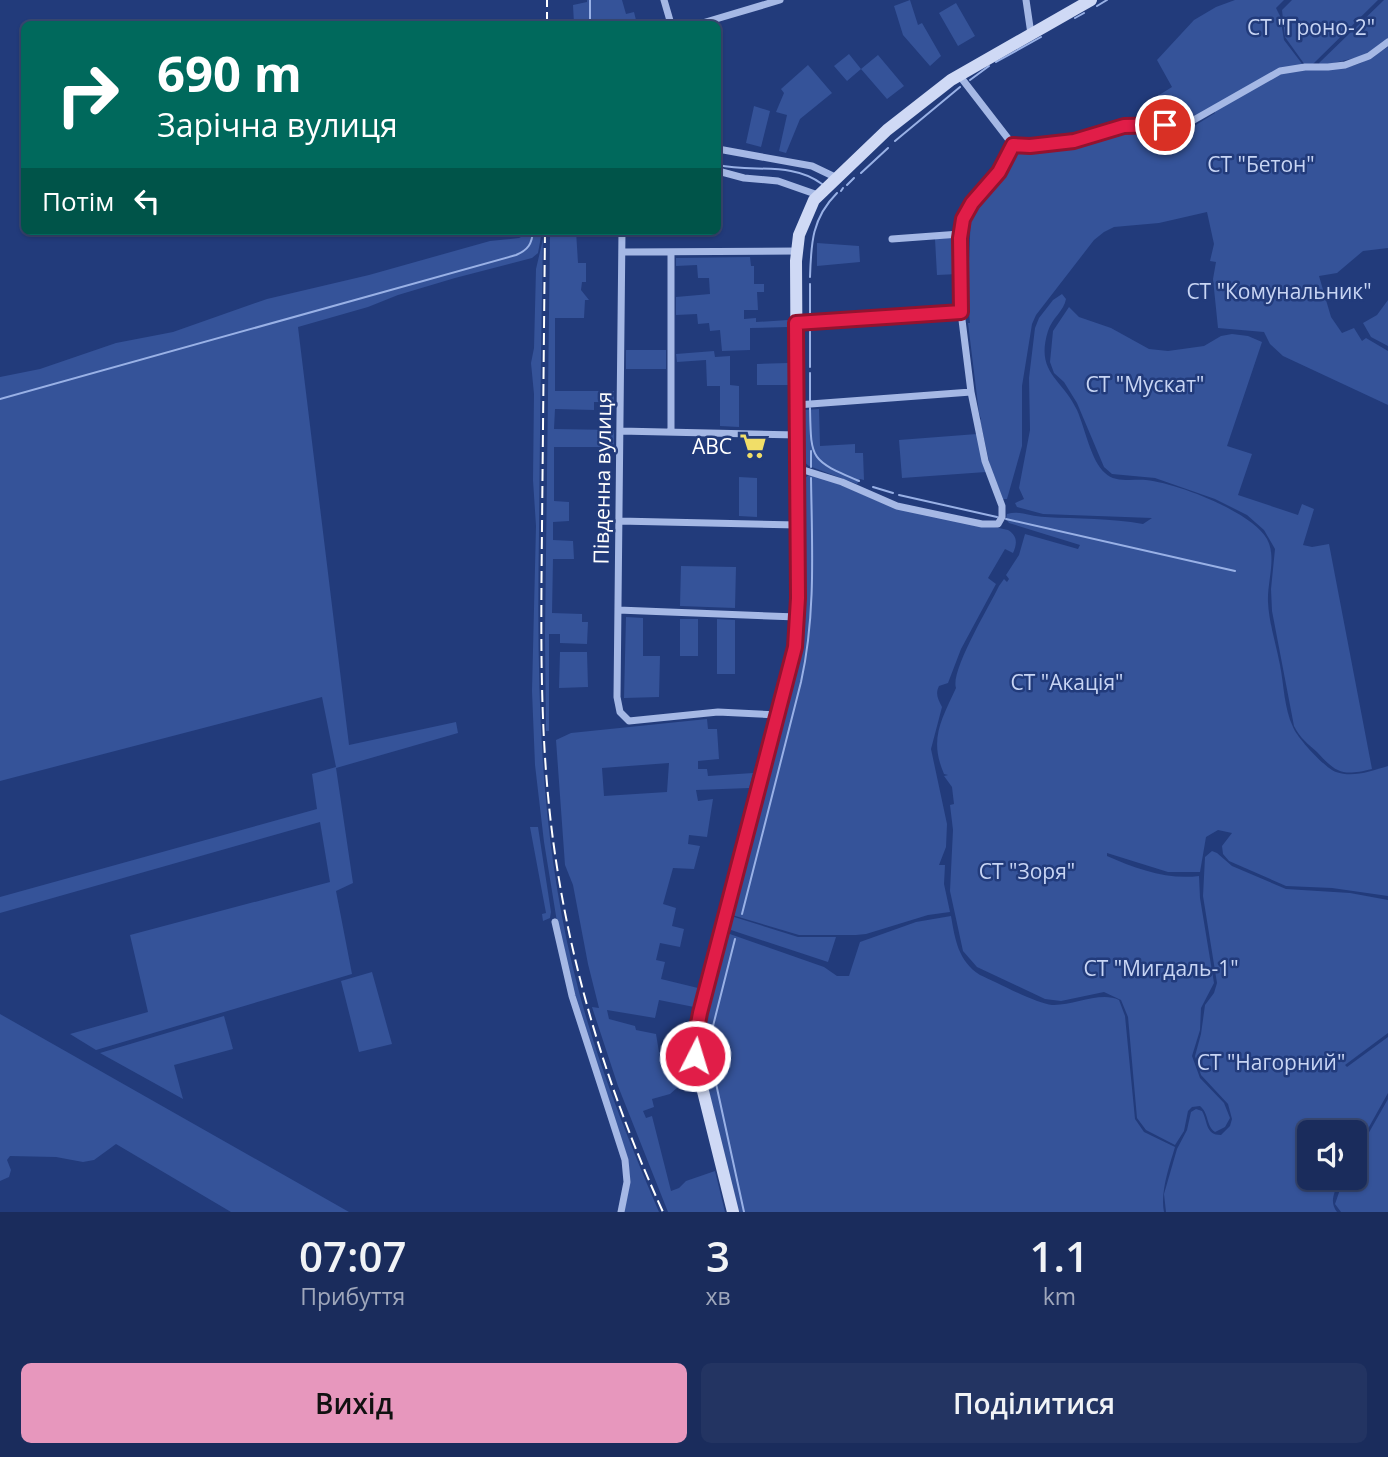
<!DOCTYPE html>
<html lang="uk">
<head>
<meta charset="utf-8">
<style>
  body { margin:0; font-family:"Open Sans",sans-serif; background:#233462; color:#f1f3f6; height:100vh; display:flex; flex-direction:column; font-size:26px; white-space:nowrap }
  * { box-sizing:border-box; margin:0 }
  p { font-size:23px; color:#9fa7bb }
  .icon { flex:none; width:38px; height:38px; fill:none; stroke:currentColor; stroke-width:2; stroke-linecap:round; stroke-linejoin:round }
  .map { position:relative; height:1212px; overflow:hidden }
  .drawer { display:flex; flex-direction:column; background:#1a2c5c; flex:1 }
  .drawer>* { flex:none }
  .hud { position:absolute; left:21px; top:21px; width:700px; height:214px; border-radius:10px; box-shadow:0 2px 5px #0004,0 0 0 2px #384872; background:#00695c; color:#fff; overflow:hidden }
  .tools { position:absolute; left:1297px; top:1120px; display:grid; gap:14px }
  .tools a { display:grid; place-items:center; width:70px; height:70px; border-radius:10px; background:#1a2c5c; box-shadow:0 2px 5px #0004,0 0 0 2px #384872; font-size:35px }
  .pin { position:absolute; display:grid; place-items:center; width:60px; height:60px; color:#fff; margin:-30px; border:4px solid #fff; border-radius:50%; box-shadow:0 2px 7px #0007 }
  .me { position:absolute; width:77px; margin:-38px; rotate:5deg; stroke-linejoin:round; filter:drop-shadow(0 0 5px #0008) }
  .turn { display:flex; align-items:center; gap:24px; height:147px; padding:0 21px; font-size:32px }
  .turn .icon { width:91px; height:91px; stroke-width:2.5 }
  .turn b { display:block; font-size:49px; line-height:60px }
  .then { display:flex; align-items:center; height:66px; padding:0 21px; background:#0003; gap:14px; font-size:26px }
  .eta { display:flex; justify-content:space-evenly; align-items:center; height:119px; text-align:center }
  .eta b { font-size:42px; font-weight:600; line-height:49px }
  .action { display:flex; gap:14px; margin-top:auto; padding:14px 21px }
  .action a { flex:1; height:80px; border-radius:10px; background:#e797bd; color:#111; font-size:28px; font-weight:600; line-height:80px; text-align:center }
  .action a+a { background:#233462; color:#f1f3f6 }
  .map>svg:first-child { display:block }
  .green { fill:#355399; fill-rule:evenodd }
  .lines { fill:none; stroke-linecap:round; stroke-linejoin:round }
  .stream { stroke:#99b1e6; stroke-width:2 }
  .street { stroke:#a5b8e5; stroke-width:7 }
  .secondary { stroke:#cfd9f5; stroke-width:12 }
  .rail { stroke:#fff; stroke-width:2; stroke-dasharray:12 5; stroke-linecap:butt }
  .route-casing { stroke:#92132f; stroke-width:18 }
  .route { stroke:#e11d48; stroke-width:12 }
  .labels { text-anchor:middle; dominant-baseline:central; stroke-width:5; stroke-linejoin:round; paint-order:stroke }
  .park-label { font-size:21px; fill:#c8d5f4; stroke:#223b7b }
  .poi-label { font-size:21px; fill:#fff; stroke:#223b7b; text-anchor:end }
  .street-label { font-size:21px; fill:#fff; stroke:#223b7b }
</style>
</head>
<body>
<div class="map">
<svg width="1388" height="1212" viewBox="0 0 1388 1212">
  <rect width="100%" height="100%" fill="#223b7b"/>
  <path class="green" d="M587,0h35l4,14 8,-2 3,12h-63l-1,-19 14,-3z
    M910,0l8,25 4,-2 19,33 -11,10 -27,-31 -9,-29z
    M1235,0h49l-8,8 4,8 4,24 19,25c-39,6 -67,36 -102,50 -28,11 -57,9 -87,10l34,-11 -5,-9 29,-18 -15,-27 37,-40 22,-13z
    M1292,0h86l-65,64 -8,1 -20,-28 -3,-27z
    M1384,0h4v39l-25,17 -42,10 -2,-3z
    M956,3l19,33 -17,10 -19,-33z
    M1388,47v201l-25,3 -26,22 -18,3 12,41 11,16 12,-5 8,13 4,-3 22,13v54l-105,-49 -13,-12 -6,-12 -46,-4 -5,-49 3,-17 -6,-1 4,-17 -7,-32 -48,11 -45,4 -10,5 -10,8 -58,75 -4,9 -10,62v60l-15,53h-4l-13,-33 -10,-46 1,-1 -2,-6 -11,-90h2l-1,-10 -3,-1v-51h3l2,-48 31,-40 13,-20 92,-18v-3l13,-3 49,-1 1,4h2l16,-2 27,-17 -1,-3 64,-35 10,-4 64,-5 9,-3z
    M849,54l12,15 17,-14 26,31 -17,13 -26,-30 -14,12 -13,-15z
    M808,65l24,28 -32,26 -14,34 -7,-2 8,-36 -11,-3 8,-19 -3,-4z
    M754,106l16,5 -9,36 -15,-4z
    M524,231h18l-4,22 -6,5 -77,20 -57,17 -30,12 -70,20 51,418 107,-23 2,11 -122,35 17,115 -17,8 16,83 -256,76 -26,-16 78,-22 -18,-77 200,-53 -10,-60 -320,91v-16l317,-88 -5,-35 24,-7 -14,-70 -322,84v-404l40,-8 76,-26 57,-11 94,-33 102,-24 121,-34 29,-3 4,-2z
    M550,231h26l2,32h8v19h-4l-1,8 8,10h-4l-1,18h-29v73h59v11h-20v8l-39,-1 -1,20 60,1v17h-60v54l15,1v19l-16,1v18l20,1 1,18h-21l-1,54 30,1v8h6l-1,22 -27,-1v-9h-11v97h-3l-1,-96z
    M957,237l1,37 -21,1 -2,-36z
    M543,239c-2,97 -3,194 -4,292 -2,149 -1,290 34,437 20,84 52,165 86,244h-35l6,-30 -2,-22 -54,-163 -17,-75 -13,-80 -9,-77 -3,-74 4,-165 -3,-46 1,-86 -3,-31 3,-15 2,-79z
    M817,243l42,3 1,16 -43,4z
    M750,257l1,9h3v18h10v8h-7l1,18h-14v9l12,-1v4l32,-2v7l-38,1v22l-28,1 -2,-21 -10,1 -1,-8 -11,1 -1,-10 -21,1v-18l34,-3 -1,-16h-11l-1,-13 -21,1v-8z
    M1062,294l4,5c-2,12 -14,19 -18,32 -13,42 14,47 29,79 8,18 14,51 28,63 10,10 28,6 41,7 31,3 106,32 121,59 10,18 0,43 1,63 1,21 8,42 12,63 4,20 4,43 13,62 4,11 33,42 43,45 17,6 35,-1 52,-6v130l-56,-8 -46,-2 -57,-25 -6,-7 -1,-8 10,-13 -14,-3 -12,7 -6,35h-32l-61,-19v3c29,13 61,24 92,20l1,22 14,85 -13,25 -1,22 -8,26 8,22 24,25 6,15 -5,9 -10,5c-9,-6 -6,-19 -15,-26l-8,1 -4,4 -4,20 -9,14 -29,-15 -9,-12 -9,-101 -7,-17 -17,-8 -43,9 -16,-2 -68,-32 -14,-16 -13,-60 3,-61 -3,-25 4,-1 -2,-17 -8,-11 4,-1 -4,-1c-15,-35 -3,-53 12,-86 -6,-17 34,-83 43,-102l5,-7 3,3 2,-3 -3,-4 13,-20 6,-21 53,15 2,-4 -71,-22 -3,-4 1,-5c13,-4 25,3 38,3 33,2 66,1 98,7l9,-6 -109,-4 -26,-7 -2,-4 9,-4 -5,-11 11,-58 -1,-52 6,-50 4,-10 14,-18z
    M1388,300v46l-17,-9 -8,-14 14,-8z
    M1069,307l10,10 32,11 38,21 19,2 36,-5 17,-10 11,-2 16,2 14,6 -35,104 25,8 -14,41 60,20 4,-11 12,5 -11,36 9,2 17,-3 43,225c-29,7 -35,5 -55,-17 -9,-8 -17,-14 -23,-26l-22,-115 -1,-22 4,-40 -11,-19 -17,-15 -32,-16 -60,-21 -43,-4 -8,-7 -27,-64 -13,-21 -10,-9 -4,-11 3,-31z
    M626,350h40v19h-40z
    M714,351l1,6 15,-1v29l9,1v41l-19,-1v-40h-13l-1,-26 -29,2 -1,-8z
    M788,363v22h-31v-21z
    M819,409l1,37 35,-2v9h8l1,27 -4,-1 -3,5 -48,-18 -5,-4 -1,-49 1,-3z
    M977,434l9,38 -84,6 -3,-38z
    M809,475l20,5 51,22 128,28c10,6 9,14 5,23l-8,-4 -17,29 8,6 -35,65 -13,34 -9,3c-4,8 -1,13 3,21l-11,42 16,75 -1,23 -7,18h6l-1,19 6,28 -22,3 -62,19 -10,1h-57l-67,-20 65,-258 6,-178z
    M739,477l18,1v39l-18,-1z
    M681,566l55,1 -1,41 -55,-2z
    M626,617l17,1v38h17l-1,41 -35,1z
    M680,619h18v37h-18z
    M717,619l18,1v54h-18z
    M560,652h27l1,35 -29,1z
    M707,719l1,10h9l2,30 -21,2v8h9l1,7 45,-3 -4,15 -53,2 2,11 15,-2 -6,38 -18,-2 -1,9 12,2 -6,23 -21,-1 -10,36 13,4 -4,18 12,3 -4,18 -20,-4 -4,17 9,2 -4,17 37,9 -4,19 -35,-7 -4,18 -48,-8 2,9 26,7 1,4 20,4 3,18 23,-3 5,30 -17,15 -18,5 2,8 -11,4 3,7 6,-2 19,75 8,-3 7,-7 29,-10 10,41h-57l-50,-126 -26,-79 7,1 -11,-44 -15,-79 -8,-20 -9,-125 15,-7zM669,763l-2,29 -63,4 -2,-28z
    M530,827h8l13,85 -1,6 -7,3 -1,-7 4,-1z
    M1212,851l5,2 15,13 54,23 64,4 38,7v133l-43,32 2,2 41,-30v56l-33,59 -1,-20h-45v46h32c-5,12 -13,22 -4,34h-171l-2,-18 13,-45 10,-19 4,-18 5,-3 6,2c6,10 3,24 19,24l9,-9 2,-7 -4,-15 -27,-29 -6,-19 6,-22 4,-29 9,-12 3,-10 -14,-87 2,-39z
    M731,916l67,21h38l-8,25 -100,-33z
    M951,916c4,23 7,45 29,59 16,7 57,29 72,30 21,1 48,-14 67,-5l6,16 10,103 9,13 31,15c-6,20 -15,46 -11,65h-426l-38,-157 3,-30 24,-92 97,34 13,9h12l11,-34 56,-20z
    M372,972l20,72 -33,8 -18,-71z
    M0,1014l349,198h-118l-115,-68 -22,16 -11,2 -27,-5 -46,-1 -3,4 4,10 -2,7 -9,4z
    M224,1016l9,33 -59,16 9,34 -83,-46z
    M1388,1099v113h-47l-6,-8 9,-26h10l1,-21z"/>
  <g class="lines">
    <path class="stream" d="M1097,6l10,-6
      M1075,18l9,-5
      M590,24v-24
      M996,62l45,-25
      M970,80l19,-14
      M895,141l65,-54
      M718,165c34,8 74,-4 104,19
      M861,173l27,-25
      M847,185l7,-7
      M841,191l2,-3
      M810,277c1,-34 2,-59 27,-84
      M810,284v34
      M810,327v40
      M0,399l516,-144c12,-5 16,-11 17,-24
      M810,401v-28
      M810,408c1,52 0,52 49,73
      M811,451v16
      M873,487l20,6
      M899,495l98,22
      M1006,519l229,52
      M742,914l59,-232c15,-67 11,-136 10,-204
      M735,939l-22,87 -3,30 34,156"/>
    <path class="street" d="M664,0l7,24
      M1026,0l5,34
      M699,24l81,-24
      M959,75l54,70
      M1013,145l17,1 44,-5 43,-14 57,-2 18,-4 88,-50 25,-4h23l17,-2 24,-9 19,-14
      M718,149l94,17 23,11
      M718,171l26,7 34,3 40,14
      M622,231l-5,466 3,15 9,9 89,-9 60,3
      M892,239l68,-5
      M622,252l175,-1
      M671,252v180
      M796,323l165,-11
      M797,405l174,-13
      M620,431l177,4
      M797,468l45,14 55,24 85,18h16l4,-7v-11l-17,-45 -14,-69 -10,-80 -1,-78 3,-15 5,-10 31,-37 14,-27
      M619,521l178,4
      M618,610l179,7
      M555,922l17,74 53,164 2,22 -6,30"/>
    <path class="secondary" d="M733,1212l-36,-145 -2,-21 5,-33 95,-366 3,-49 -2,-337 3,-26 15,-35 73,-70 64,-50 140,-80"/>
    <path class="rail" d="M547,24v-24
      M545,231c-1,99 -2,197 -3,296 -1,110 -3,218 13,327 18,124 56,244 108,358"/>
  </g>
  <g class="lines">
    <g class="route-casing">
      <path id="route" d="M695,1056l1,-22 4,-21 95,-366 3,-49 -2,-275 165,-11 -1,-74 3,-19 9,-16 27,-31 14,-27 17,1 44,-5 50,-15 41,-1"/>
    </g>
    <use href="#route" class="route"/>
  </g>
  <defs>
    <g id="supermarket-bare" transform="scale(2.1)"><path d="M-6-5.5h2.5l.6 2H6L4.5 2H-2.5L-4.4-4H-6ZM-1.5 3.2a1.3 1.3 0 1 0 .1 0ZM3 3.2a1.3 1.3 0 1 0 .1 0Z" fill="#f1de68" stroke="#223b7b" stroke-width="2.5" paint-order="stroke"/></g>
  </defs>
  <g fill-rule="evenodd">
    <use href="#supermarket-bare" x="753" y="446"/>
  </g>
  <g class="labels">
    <g class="park-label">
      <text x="1311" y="27">СТ "Гроно-2"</text>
      <text x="1261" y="164">СТ "Бетон"</text>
      <text x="1279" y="291">СТ "Комунальник"</text>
      <text x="1145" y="384">СТ "Мускат"</text>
      <text x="1067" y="682">СТ "Акація"</text>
      <text x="1027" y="871">СТ "Зоря"</text>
      <text x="1161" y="968">СТ "Мигдаль-1"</text>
      <text x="1271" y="1062">СТ "Нагорний"</text>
    </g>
    <g class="poi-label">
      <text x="732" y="446">ABC</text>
    </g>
    <g class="street-label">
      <text transform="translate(602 478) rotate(-89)">Південна вулиця</text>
    </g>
  </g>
</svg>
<div class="tools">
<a><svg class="icon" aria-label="sound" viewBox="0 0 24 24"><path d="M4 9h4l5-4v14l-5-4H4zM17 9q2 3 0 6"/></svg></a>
</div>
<div class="pin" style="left:1165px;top:125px;background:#d93025"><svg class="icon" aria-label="arrive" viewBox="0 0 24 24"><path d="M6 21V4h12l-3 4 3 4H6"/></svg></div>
<svg class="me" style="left:695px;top:1056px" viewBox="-20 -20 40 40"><circle r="17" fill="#e11d48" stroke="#fff" stroke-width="3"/><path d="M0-11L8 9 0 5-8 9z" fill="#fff"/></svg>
<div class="hud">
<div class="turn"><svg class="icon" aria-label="right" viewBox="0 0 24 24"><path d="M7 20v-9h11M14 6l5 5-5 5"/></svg><div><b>690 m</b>Зарічна вулиця</div></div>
<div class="then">Потім<svg class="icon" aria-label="left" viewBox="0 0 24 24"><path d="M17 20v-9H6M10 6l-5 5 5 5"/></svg></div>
</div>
</div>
<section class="drawer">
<div class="eta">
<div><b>07:07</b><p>Прибуття</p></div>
<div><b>3</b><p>хв</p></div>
<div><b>1.1</b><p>km</p></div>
</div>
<div class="action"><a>Вихід</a><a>Поділитися</a></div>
</section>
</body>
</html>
